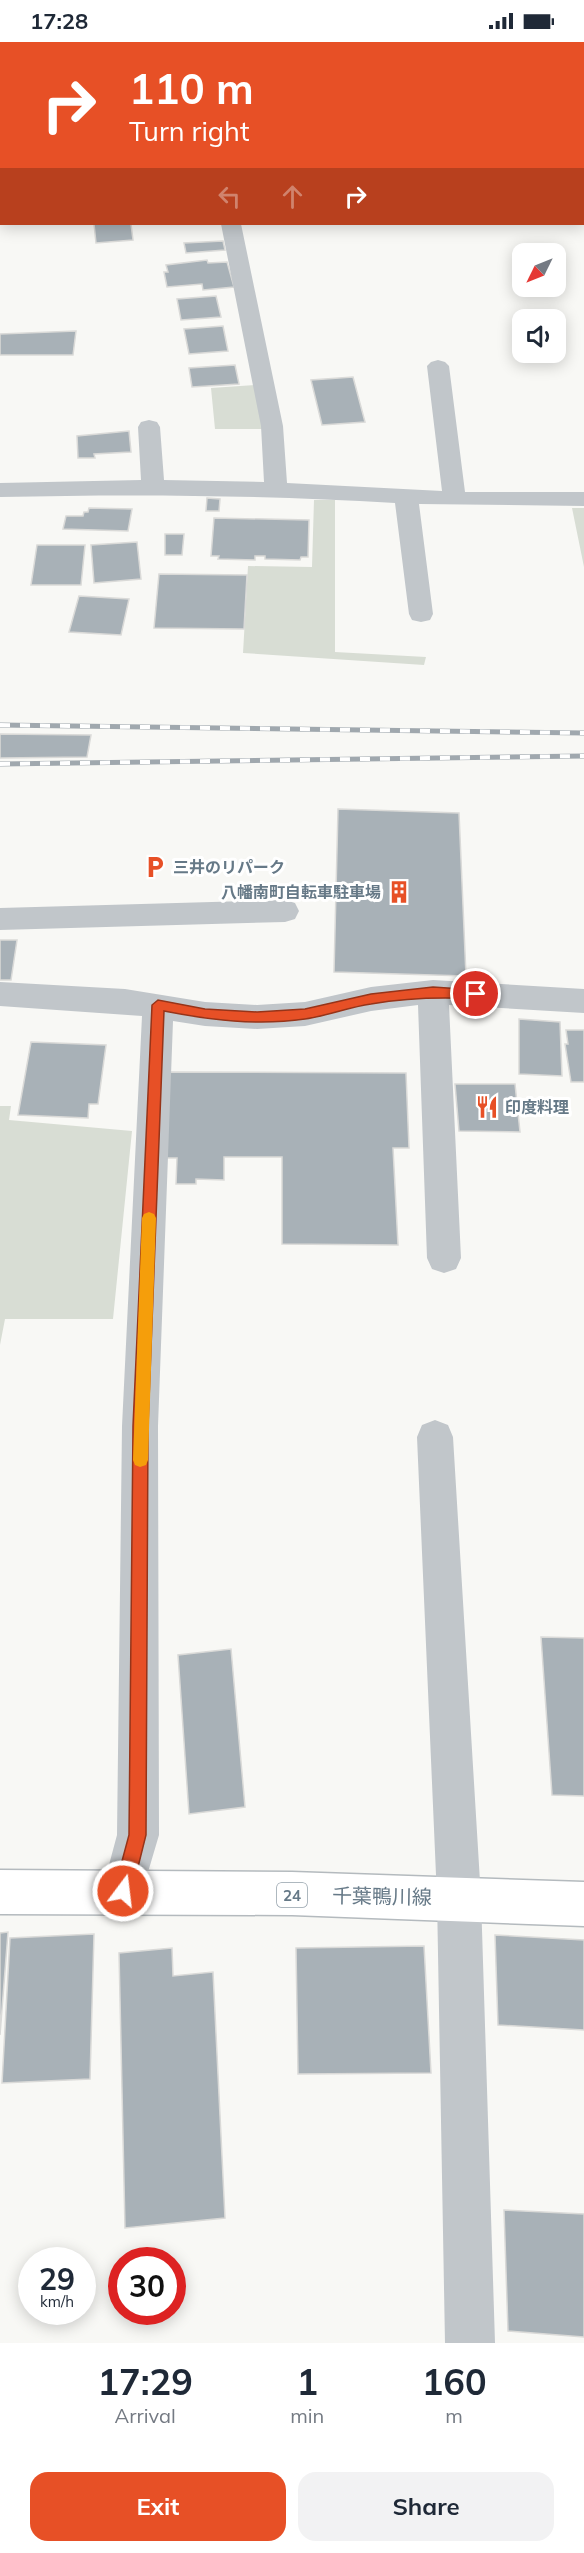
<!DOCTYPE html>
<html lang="en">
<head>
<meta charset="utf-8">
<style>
  body { margin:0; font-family:Mulish,"Noto Sans JP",sans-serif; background:#f2f2f3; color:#1f2937; height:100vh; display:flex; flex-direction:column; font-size:22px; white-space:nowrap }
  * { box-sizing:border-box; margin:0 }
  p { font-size:20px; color:#747a83 }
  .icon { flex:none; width:33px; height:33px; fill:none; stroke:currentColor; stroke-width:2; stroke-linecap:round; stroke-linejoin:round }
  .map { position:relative; height:2301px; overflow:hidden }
  .drawer { display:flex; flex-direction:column; background:#fff; flex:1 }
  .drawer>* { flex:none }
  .hud { position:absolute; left:0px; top:0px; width:585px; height:183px; box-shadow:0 3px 15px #0003; background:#e75026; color:#fff; overflow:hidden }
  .needle { width:39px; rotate:227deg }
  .fabs { position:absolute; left:512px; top:201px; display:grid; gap:12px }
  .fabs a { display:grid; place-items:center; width:54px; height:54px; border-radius:12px; background:#fff; box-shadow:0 3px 15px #0003; font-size:30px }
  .speed { position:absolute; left:18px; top:2205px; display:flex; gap:12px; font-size:30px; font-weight:700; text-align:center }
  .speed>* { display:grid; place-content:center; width:78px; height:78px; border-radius:50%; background:#fff; box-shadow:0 3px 15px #0003; line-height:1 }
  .speed small { font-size:15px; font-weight:400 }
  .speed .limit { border:9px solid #d22; background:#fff; color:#111 }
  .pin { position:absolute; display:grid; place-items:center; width:51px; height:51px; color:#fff; margin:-26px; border:3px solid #fff; border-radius:50%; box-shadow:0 2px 6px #0007 }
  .me { position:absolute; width:66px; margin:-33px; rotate:15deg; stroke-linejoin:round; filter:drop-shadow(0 0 4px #0008) }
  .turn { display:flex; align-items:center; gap:21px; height:126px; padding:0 30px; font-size:27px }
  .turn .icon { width:78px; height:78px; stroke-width:2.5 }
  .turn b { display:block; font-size:42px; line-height:51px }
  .lanes { display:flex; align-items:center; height:57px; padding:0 30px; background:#0003; justify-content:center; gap:30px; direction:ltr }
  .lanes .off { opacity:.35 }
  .eta { display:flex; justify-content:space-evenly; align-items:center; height:102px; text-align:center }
  .eta b { font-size:36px; font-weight:700; line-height:42px }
  .action { display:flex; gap:12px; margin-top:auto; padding:12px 30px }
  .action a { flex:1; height:69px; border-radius:18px; background:#e75026; color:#fff; font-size:24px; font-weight:700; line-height:69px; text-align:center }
  .action a+a { background:#f2f2f3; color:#1f2937 }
  .status { display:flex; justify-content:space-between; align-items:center; height:42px; padding:0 30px; background:#fff; direction:ltr }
  .status svg { height:16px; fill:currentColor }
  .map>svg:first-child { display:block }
  .green { fill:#d8ddd4 }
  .building { fill:#a8b1b7; stroke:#dadad8; stroke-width:1.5 }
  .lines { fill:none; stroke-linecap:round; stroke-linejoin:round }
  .major-casing { stroke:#b4babe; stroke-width:3 }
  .minor { fill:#c1c6ca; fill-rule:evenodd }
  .major { fill:#fff; fill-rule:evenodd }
  .rail-casing { stroke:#a0a8ae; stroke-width:5 }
  .rail { stroke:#fff; stroke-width:4; stroke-dasharray:10; stroke-linecap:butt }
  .route { fill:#e75026; stroke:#963419; stroke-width:1.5 }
  .slow { fill:#f59e0b }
  .labels { text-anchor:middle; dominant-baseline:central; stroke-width:6; stroke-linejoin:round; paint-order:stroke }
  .shield { fill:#fff; stroke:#94a1ab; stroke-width:1.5 }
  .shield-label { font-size:15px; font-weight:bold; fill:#667987 }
  .poi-label { font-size:16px; font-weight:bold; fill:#667987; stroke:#fff; text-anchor:start }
  .near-street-label { font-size:20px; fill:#667987; stroke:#fff }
</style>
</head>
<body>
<div class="status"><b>17:28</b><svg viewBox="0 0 49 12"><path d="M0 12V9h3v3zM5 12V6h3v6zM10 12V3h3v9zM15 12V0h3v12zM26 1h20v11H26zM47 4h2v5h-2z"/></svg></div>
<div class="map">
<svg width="584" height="2301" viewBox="0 0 584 2301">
  <rect width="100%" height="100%" fill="#f8f8f5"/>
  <path class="green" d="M255,343l11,44h-51l-4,-41z
    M314,458h21v152l91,5 -2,8 -181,-12 5,-87 64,1z
    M572,466h12v59z
    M0,1064h11l-2,14 123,11 -19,188h-108l-5,26z"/>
  <path class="building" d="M0,0h223v2h-221l-1,24z
    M252,0h195l1,2h-195z
    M94,182h37l2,16 -37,3z
    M223,199l2,9 -39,3 -2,-10z
    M207,218l1,3 19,-1 7,25 -31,3 -1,-6 -35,3 -3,-15h4l-2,-7z
    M216,254l5,21 -40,3 -4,-21z
    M223,284l5,25 -39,3 -5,-25z
    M76,289l-3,24h-73v-21z
    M235,323l4,19 -47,3 -3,-19z
    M353,335l12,45 -43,3 -11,-45z
    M129,389l2,21 -37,2 1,4h-17l-1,-22z
    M207,456l13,1 -1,12h-13z
    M89,466l43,1 -4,22 -65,-2 3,-13h17l1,-4h4z
    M214,476l95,2 -1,37h-7l-1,3 -35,-1v-3h-10v4l-37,-1 1,-3h-8z
    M165,492h19l-2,21h-17z
    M137,500l4,37 -47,4 -3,-38z
    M37,503h48l-4,40h-50z
    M159,532l88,1 -3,54 -90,-1z
    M79,554l50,3 -8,36 -52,-3z
    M0,692l91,1 -4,22 -87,1z
    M338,767l121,4 7,163 -132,-4z
    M0,898h17l-6,40h-11z
    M519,977l41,3 2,54 -43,-2z
    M566,988h18v52h-13l-6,-38h3z
    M31,1000l75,3 -8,59h-9l-1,14 -70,-3z
    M168,1030l238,1 3,75h-16l5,97 -116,-1v-87h-58v23l-28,-1v5h-20l1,-26h-14z
    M455,1042h60l5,48 -61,-1z
    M541,1595l43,1v158l-32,-1z
    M231,1607l14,158 -56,7 -11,-159z
    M8,1890l-8,103v-102z
    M94,1892l-4,145 -88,4 8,-145z
    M495,1893l89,5v90l-86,-5z
    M424,1904l7,127 -133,1 -2,-126z
    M172,1906l1,28 40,-4 12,246 -100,10 -6,-275z
    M504,2168l80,4v123l-76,-6z"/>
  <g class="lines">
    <g class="major-casing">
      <path id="major" d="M0,1828l292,2 292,10v44l-292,-11 -292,-1z"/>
    </g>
    <path class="minor" d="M0,94h2v11h-2z
      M0,145h2l-2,18z
      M221,182h20l42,202 4,57 155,8 -15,-125 4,-4 7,-2 7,2 4,4 16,126h119v14l-165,-2 14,110 -3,6 -9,2 -9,-2 -3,-6 -14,-111c-132,-8 -263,-9 -395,-6v-14l141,-3 -3,-53 3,-5 8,-2 8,2 3,5 4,53 100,2 -3,-56z
      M285,858l10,3 4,8 -4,8 -10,3 -285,8v-22z
      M433,938l151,9v24l-135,-8 12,253 -5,11 -12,4 -12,-4 -5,-11 -9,-253 -47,6 -66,15 -48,3 -52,-3 -32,-5 -15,405 1,409 -21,71 -15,6 -15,-6 -6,-15 15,-56 5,-409 20,-410 -142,-10v-24l125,7 80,13 52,3 48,-3 66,-15z
      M435,1378l13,5 5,12 28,461 14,445h-50l-8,-445 -20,-461 5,-12z"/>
    <use href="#major" class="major"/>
    <g class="rail-casing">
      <path id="rail" d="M0,683l584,8
        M0,722l584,-8"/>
    </g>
    <use href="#rail" class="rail"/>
  </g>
  <path class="route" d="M433,945l43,3 6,4 -6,5c-35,-2 -69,-1 -105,5 -22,3 -44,12 -66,15 -48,7 -95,1 -141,-8l-16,415 -2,409 -14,56 -3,7 -6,2 -6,-2 -3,-7 15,-56 4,-409 19,-421 6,-5 47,9 52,3 48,-3 66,-15z"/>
  <path class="slow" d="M149,1170l5,2 2,4 -8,242 -2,5 -6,2 -5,-2 -2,-5 9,-242 2,-4z"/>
  <defs>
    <g id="parking-bare" transform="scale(1.8)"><path d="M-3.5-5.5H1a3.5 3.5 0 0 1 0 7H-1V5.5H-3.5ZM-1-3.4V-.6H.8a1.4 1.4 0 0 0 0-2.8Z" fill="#e75026" stroke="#fff" stroke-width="2.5" paint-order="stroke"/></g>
    <g id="building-bare" transform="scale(1.8)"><path d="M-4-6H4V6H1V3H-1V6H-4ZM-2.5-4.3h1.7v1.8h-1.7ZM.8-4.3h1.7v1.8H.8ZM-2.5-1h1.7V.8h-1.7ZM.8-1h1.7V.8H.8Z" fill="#e75026" stroke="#fff" stroke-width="2.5" paint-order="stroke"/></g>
    <g id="restaurant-bare" transform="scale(1.8)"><path d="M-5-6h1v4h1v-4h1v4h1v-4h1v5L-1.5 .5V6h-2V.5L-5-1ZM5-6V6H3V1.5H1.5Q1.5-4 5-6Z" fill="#e75026" stroke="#fff" stroke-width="2.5" paint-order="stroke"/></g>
  </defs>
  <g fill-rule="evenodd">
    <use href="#parking-bare" x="155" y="825"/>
    <use href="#building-bare" x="399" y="850"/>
    <use href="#restaurant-bare" x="487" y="1065"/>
  </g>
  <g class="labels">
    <rect class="shield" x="277" y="1841" width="30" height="24" rx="4.5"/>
    <g class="shield-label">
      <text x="292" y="1853">24</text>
    </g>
    <g class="poi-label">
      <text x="173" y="825">三井のリパーク</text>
      <text x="381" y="850" text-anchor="end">八幡南町自転車駐車場</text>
      <text x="505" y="1065">印度料理</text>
    </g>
    <g class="near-street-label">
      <text transform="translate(382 1854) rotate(1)">千葉鴨川線</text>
    </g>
  </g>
</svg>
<div class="fabs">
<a><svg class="needle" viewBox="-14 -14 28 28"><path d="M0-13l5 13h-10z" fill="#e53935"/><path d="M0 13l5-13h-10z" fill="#747a83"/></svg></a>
<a><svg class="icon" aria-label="sound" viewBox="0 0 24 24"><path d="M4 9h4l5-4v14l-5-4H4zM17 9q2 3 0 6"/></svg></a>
</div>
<div class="speed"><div>29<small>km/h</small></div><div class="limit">30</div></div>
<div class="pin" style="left:476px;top:952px;background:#d93025"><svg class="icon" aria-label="arrive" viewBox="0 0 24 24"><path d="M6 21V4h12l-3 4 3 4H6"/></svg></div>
<svg class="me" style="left:123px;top:1849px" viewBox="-20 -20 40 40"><circle r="17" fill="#e75026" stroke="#fff" stroke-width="3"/><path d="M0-11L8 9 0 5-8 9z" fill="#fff"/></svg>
<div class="hud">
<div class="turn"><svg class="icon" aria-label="right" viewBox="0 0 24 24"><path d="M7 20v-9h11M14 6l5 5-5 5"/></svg><div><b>110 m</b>Turn right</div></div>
<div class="lanes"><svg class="icon off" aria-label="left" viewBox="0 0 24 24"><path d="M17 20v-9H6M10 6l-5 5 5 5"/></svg><svg class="icon off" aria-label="ahead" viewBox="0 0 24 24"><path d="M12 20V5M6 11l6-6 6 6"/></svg><svg class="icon" aria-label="right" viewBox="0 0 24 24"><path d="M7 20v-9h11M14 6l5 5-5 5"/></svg></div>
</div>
</div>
<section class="drawer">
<div class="eta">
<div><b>17:29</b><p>Arrival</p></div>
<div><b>1</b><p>min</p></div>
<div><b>160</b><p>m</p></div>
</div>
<div class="action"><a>Exit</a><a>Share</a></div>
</section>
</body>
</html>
